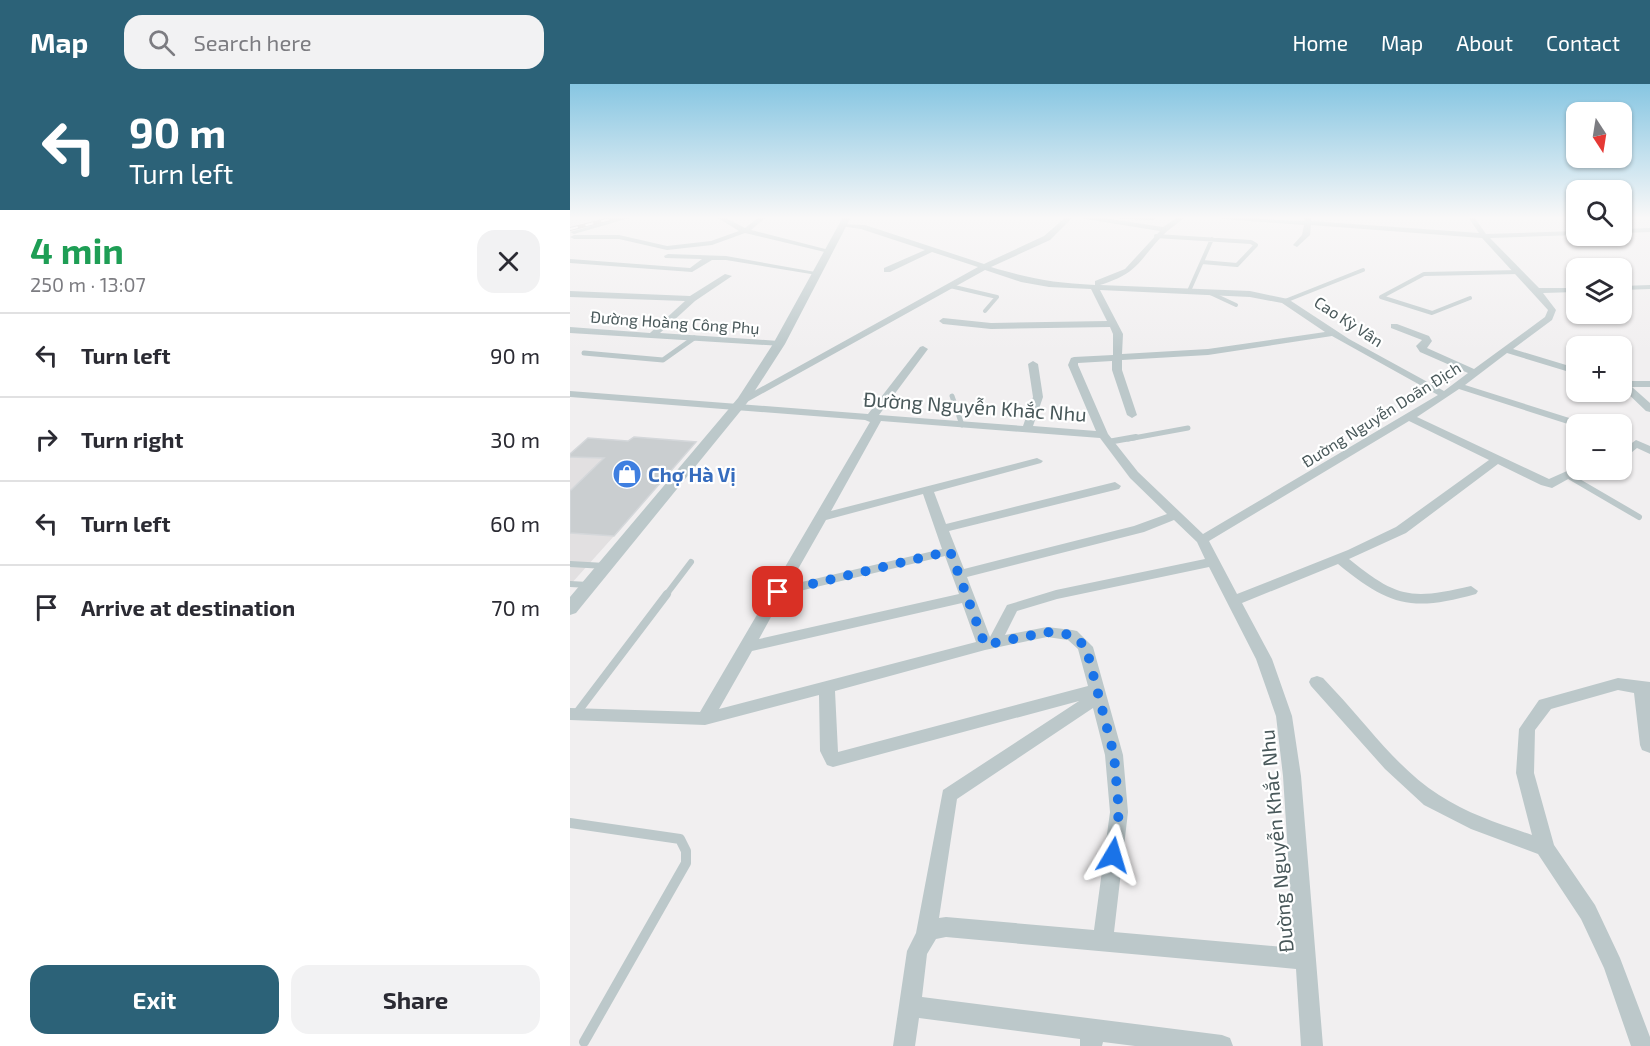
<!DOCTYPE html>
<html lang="en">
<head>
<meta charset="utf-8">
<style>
  body { margin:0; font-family:"Exo 2",sans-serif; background:#f2f2f3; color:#2b2b33; height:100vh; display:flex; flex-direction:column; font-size:22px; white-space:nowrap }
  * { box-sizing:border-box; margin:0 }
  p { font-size:20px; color:#7c7c81 }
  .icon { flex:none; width:33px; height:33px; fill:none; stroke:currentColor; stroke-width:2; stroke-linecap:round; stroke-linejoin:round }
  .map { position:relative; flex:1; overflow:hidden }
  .panel { display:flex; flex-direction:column; background:#fff; width:570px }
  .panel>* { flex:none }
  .top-card { background:#2c6278; color:#fff; overflow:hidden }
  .needle { width:39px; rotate:168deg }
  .buttons { position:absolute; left:996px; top:18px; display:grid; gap:12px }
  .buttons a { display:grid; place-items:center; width:66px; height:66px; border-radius:12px; background:#fff; box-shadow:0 2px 4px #0004; font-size:30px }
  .pin { position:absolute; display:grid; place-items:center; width:51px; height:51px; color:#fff; margin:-26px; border-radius:12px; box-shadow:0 3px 9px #0006 }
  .me { position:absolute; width:66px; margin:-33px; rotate:7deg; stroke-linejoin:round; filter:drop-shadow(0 0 4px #0008) }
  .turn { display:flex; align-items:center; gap:21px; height:126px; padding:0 30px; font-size:27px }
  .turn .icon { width:78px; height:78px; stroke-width:2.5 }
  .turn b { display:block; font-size:42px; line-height:51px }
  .round { display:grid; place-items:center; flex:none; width:63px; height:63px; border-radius:18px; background:#f2f2f3 }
  .headline { display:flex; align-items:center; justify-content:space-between; height:102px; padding:0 30px }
  h1 { font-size:36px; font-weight:700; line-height:45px; color:#1e9e55 }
  .button { display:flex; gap:12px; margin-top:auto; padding:12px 30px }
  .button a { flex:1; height:69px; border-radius:18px; background:#2c6278; color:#fff; font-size:24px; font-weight:700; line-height:69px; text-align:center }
  .button a+a { background:#f2f2f3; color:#2b2b33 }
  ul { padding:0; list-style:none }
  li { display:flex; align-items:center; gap:18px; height:84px; padding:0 30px; border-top:2px solid #e1e1e2 }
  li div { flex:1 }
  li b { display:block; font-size:22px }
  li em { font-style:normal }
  header { display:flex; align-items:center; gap:36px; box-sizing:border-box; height:84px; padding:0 30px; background:#2c6278; color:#fff }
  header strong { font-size:28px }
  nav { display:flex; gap:33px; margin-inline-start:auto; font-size:21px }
  .search { width:420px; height:54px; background:#f2f2f3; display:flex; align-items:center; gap:15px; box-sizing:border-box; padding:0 21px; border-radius:18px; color:#7c7c81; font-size:22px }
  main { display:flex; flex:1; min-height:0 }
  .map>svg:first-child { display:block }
  .education { fill:#e2e0e1 }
  .building { fill:#caced0; stroke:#d4d7da; stroke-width:1.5 }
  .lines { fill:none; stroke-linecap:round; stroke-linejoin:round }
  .service-far4 { stroke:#bcc8ca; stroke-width:4 }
  .service-far3 { stroke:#bcc8ca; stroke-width:5 }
  .service-far2 { stroke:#bcc8ca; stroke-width:6 }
  .service-far1 { stroke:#bcc8ca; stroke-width:8 }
  .service { stroke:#bcc8ca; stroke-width:10 }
  .minor { fill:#bcc8ca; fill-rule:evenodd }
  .tertiary { fill:#bcc8ca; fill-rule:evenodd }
  .rail-casing { stroke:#b2b7b9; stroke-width:4 }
  .rail { stroke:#fff; stroke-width:2; stroke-dasharray:8; stroke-linecap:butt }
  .route { stroke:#1a73e8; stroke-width:10; stroke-dasharray:0 18 }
  .labels { text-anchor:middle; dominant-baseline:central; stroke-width:4.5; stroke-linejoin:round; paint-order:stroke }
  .far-street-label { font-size:16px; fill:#49585a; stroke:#fff }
  .street-label { font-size:20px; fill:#49585a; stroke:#fff }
  .shop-label { font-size:20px; font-weight:bold; fill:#366cbe; stroke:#fff; text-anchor:start }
</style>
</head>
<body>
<header>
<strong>Map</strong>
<div class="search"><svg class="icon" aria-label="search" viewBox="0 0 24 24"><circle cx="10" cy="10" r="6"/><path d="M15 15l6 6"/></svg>Search here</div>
<nav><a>Home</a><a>Map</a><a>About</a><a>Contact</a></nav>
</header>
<main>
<section class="panel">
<div class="top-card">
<div class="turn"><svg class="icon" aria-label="left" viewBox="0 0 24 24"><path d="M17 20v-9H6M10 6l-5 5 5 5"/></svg><div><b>90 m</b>Turn left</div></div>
</div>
<div class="headline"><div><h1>4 min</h1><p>250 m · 13:07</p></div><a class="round"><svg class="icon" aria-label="close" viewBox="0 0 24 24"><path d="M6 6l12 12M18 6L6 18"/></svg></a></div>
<ul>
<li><svg class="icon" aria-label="left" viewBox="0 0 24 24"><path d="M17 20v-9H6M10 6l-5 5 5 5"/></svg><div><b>Turn left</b></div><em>90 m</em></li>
<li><svg class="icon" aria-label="right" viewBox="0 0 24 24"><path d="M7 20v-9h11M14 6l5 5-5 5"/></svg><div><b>Turn right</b></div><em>30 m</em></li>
<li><svg class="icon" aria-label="left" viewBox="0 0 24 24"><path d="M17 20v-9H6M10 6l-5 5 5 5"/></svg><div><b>Turn left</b></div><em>60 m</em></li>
<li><svg class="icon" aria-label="arrive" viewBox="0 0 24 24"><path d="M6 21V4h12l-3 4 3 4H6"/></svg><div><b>Arrive at destination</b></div><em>70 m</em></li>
</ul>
<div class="button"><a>Exit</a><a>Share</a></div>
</section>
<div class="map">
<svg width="1080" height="962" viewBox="0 0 1080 962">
  <rect width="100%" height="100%" fill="#f1eff0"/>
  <path class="education" d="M0,373l34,1 -34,33z
    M0,449l44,3 -44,49z"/>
  <path class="building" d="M64,353l62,5 -82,94 -44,-3v-42l34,-33 -34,-1v-3l18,-16 40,3z"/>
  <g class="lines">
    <path class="service-far4" d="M552,133l31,1
      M586,152l95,6 5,3 -19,20 -35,-3
      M380,202l47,11 -12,14
      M619,207l23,-52
      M638,208l28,13
      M900,214l-38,15 -51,-16 43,-23 95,-2
      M715,217l78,-31"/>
    <path class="service-far3" d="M14,269l79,7 31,-22
      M382,312l10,29
      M558,355l60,-11"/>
    <path class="service-far2" d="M538,358l28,-5
      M997,391l72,42
      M0,480l35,2
      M0,500l18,1
      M96,511l25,-33"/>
    <path class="service-far1" d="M6,630l91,-120"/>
    <path class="service" d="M0,739l110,16 6,12v12l-102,179"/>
    <path class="minor" d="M53,133h10l-59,17 -4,-2z
      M146,133h8l21,11 14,-11h7l-15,13 82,21 -4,2 -84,-20 -33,12 -45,5 -48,-11h-45l-4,-2 4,-2h45l48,11 44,-5 28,-10z
      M496,133h7l-23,23 -59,27c40,12 63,16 104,18v-4l30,-12 35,-38 -75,-12 -3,-2h15l66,10 15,-10h7c-6,6 -15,11 -22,18 -25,26 -24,38 -63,50l150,6 38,8 61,40 95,52 24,-18 -48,-21 -4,-6 6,-6 -31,-12v-4h6l32,12 3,5 -5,7 47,21 71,-52 3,-7 -66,-72 -171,-13 -1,10 -13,12 -4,-2 9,-10 2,-10 -81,-6 -3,-2 84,4 1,-4h6v4l168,12 -11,-16h6l12,17 90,-3v4l-86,3 49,50h37v4l-33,1 13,17 -4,10 -39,29 63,19v6l-69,-21 -42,32 117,37 1,2 -9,2 -115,-37 -42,28 132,62 18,-8 43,-1 -2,2 -38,6 -18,10 -11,-3 -43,-21 -92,69 -57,26c48,39 62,41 122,27l7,5 -2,3c-64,18 -87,12 -138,-30l-96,39 30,56 20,57 9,60 22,270h-22l-5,-77 -350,-32 -10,2 -9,15 -5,43 300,38 8,3 3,8h-98l-32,-4 -1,4h-22v-7l-161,-21 -4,28h-22l14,-95 9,-18 27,-143 136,-89 -246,66 -6,-2 -7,-14 -1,-56 -114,30 -135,-5v-12l130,4 170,-290 -5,-2 -295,-23v-6l298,23 52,-67 3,-1 5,3 -49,66 144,11 10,-29 -5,-33 5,-3 5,3 5,33 -10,29 63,5 -28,-66 3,-7 3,-1 39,-2v-21l-3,-7 -119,2 -48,-5 -4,-3 4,-3 48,5 116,-2 -16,-32 -42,-2 -28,-5 -36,-12 -238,132 -4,1 -5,-3 240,-133 -46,-15 -42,20h-6v-4l41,-18 -64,-21 -21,-3v-2l25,1 119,39 60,-28zM530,206l150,7 32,6 43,29 -117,17 -86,5 1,-20zM762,252l106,59 -235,139 -65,-62 -30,-38 -30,-69v-2l34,-2v9l15,45 5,3 5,-3 -15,-45v-10l86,-5zM311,337l219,17 30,40 37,36 -33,12 -170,43 -15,-38 170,-42 2,-3 -6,-4 -169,42 -12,-32 107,-29 2,-2 -6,-3 -206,53zM839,337l80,39 -93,67 -48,23 -111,44 -28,-53zM353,410l19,55 -153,36 37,-65zM604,436l23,22 8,17 -149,31 -49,15 -17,32 -23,-60 177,-45zM375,472l14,38 -200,45 24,-44zM639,483l47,92 20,57 7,60 11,172 -180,-16 14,-120 -5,-57 -30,-108 -16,-16 -5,-1 -25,-3 -42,8 12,-24 40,-12zM392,519l14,39 -257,67 33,-58zM477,553l21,3 10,9 10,37 -250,66 -3,-61 150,-41zM523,624l12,47 5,57 -16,118 -148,-13 -7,1 18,-119z
      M1080,144v4l-28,1v-4z
      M98,170l58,2 95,17 -4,2 -91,-15h-14l-20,12 -122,-9v-4l120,9 12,-9 -37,-1 -1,-2z
      M155,190l7,2 -37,25 -35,32 119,8 3,1v4l-212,-13v-6l80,6 35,-32 -115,-4v-6l120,5z
      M1080,201v4l-28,1v-4z
      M1052,297h28v6h-18l18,16v9l-4,-1 -24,-23z
      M1066,356l14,6v8l-13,-6 -11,9 -4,1v-8z
      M747,592l6,2 12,13c33,35 63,78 104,104 29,19 61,29 93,40l-16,-62 3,-44 20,-29 79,-22 32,4v71l-8,-3 -2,-5 -6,-52 -16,-3 -67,19 -16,21 -1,43 20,72 41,60 25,53 30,79v9h-19l-27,-78 -23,-49 -43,-65 -67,-25 -47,-24 -39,-36 -74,-83 -2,-4 2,-4z"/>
    <path class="tertiary" d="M273,133h8l-66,127 -38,59 -171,210 -6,2v-18l168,-199 35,-54z"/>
    <g class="rail-casing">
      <path id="rail" d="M0,145l49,-12"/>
    </g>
    <use href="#rail" class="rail"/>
  </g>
  <linearGradient id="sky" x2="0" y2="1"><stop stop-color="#87c6e2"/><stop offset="0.5" stop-color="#f9f8f8"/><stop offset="1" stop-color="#f9f8f8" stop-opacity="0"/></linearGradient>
  <rect width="1080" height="267" fill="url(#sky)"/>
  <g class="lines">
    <path class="route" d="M208,508l172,-41 35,94 62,-13 25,3 14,12 28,108 5,57 -6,43"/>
  </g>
  <defs>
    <g id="shop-disc" transform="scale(1.5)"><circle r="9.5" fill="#3f7fe0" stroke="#fff"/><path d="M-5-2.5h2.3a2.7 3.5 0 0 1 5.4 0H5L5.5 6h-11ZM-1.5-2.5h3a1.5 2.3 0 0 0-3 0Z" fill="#fff"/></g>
  </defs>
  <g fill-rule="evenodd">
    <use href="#shop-disc" x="57" y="390"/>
  </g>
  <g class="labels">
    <g class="far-street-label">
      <text transform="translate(779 237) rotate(33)">Cao Kỳ Vân</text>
      <text transform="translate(105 238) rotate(4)">Đường Hoàng Công Phụ</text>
      <text transform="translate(811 330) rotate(-32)">Đường Nguyễn Doãn Địch</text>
    </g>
    <g class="street-label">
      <text transform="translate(405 322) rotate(4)">Đường Nguyễn Khắc Nhu</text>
      <text transform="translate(706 757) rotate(-95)">Đường Nguyễn Khắc Nhu</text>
    </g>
    <g class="shop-label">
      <text x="78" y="390">Chợ Hà Vị</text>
    </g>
  </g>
</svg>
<div class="buttons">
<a><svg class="needle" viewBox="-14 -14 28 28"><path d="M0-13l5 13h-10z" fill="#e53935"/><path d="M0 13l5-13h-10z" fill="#7c7c81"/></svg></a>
<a><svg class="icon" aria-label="search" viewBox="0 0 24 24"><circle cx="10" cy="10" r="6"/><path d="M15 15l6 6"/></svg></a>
<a><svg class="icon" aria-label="layers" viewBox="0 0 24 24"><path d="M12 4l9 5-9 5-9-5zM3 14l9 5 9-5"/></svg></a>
<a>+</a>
<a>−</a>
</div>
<div class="pin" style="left:208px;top:508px;background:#d93025"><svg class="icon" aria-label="arrive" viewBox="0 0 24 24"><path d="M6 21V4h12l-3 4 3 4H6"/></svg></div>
<svg class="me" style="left:543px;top:771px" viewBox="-20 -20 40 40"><path d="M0-17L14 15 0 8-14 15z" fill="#1a73e8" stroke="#fff" stroke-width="4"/></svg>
</div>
</main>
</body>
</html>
